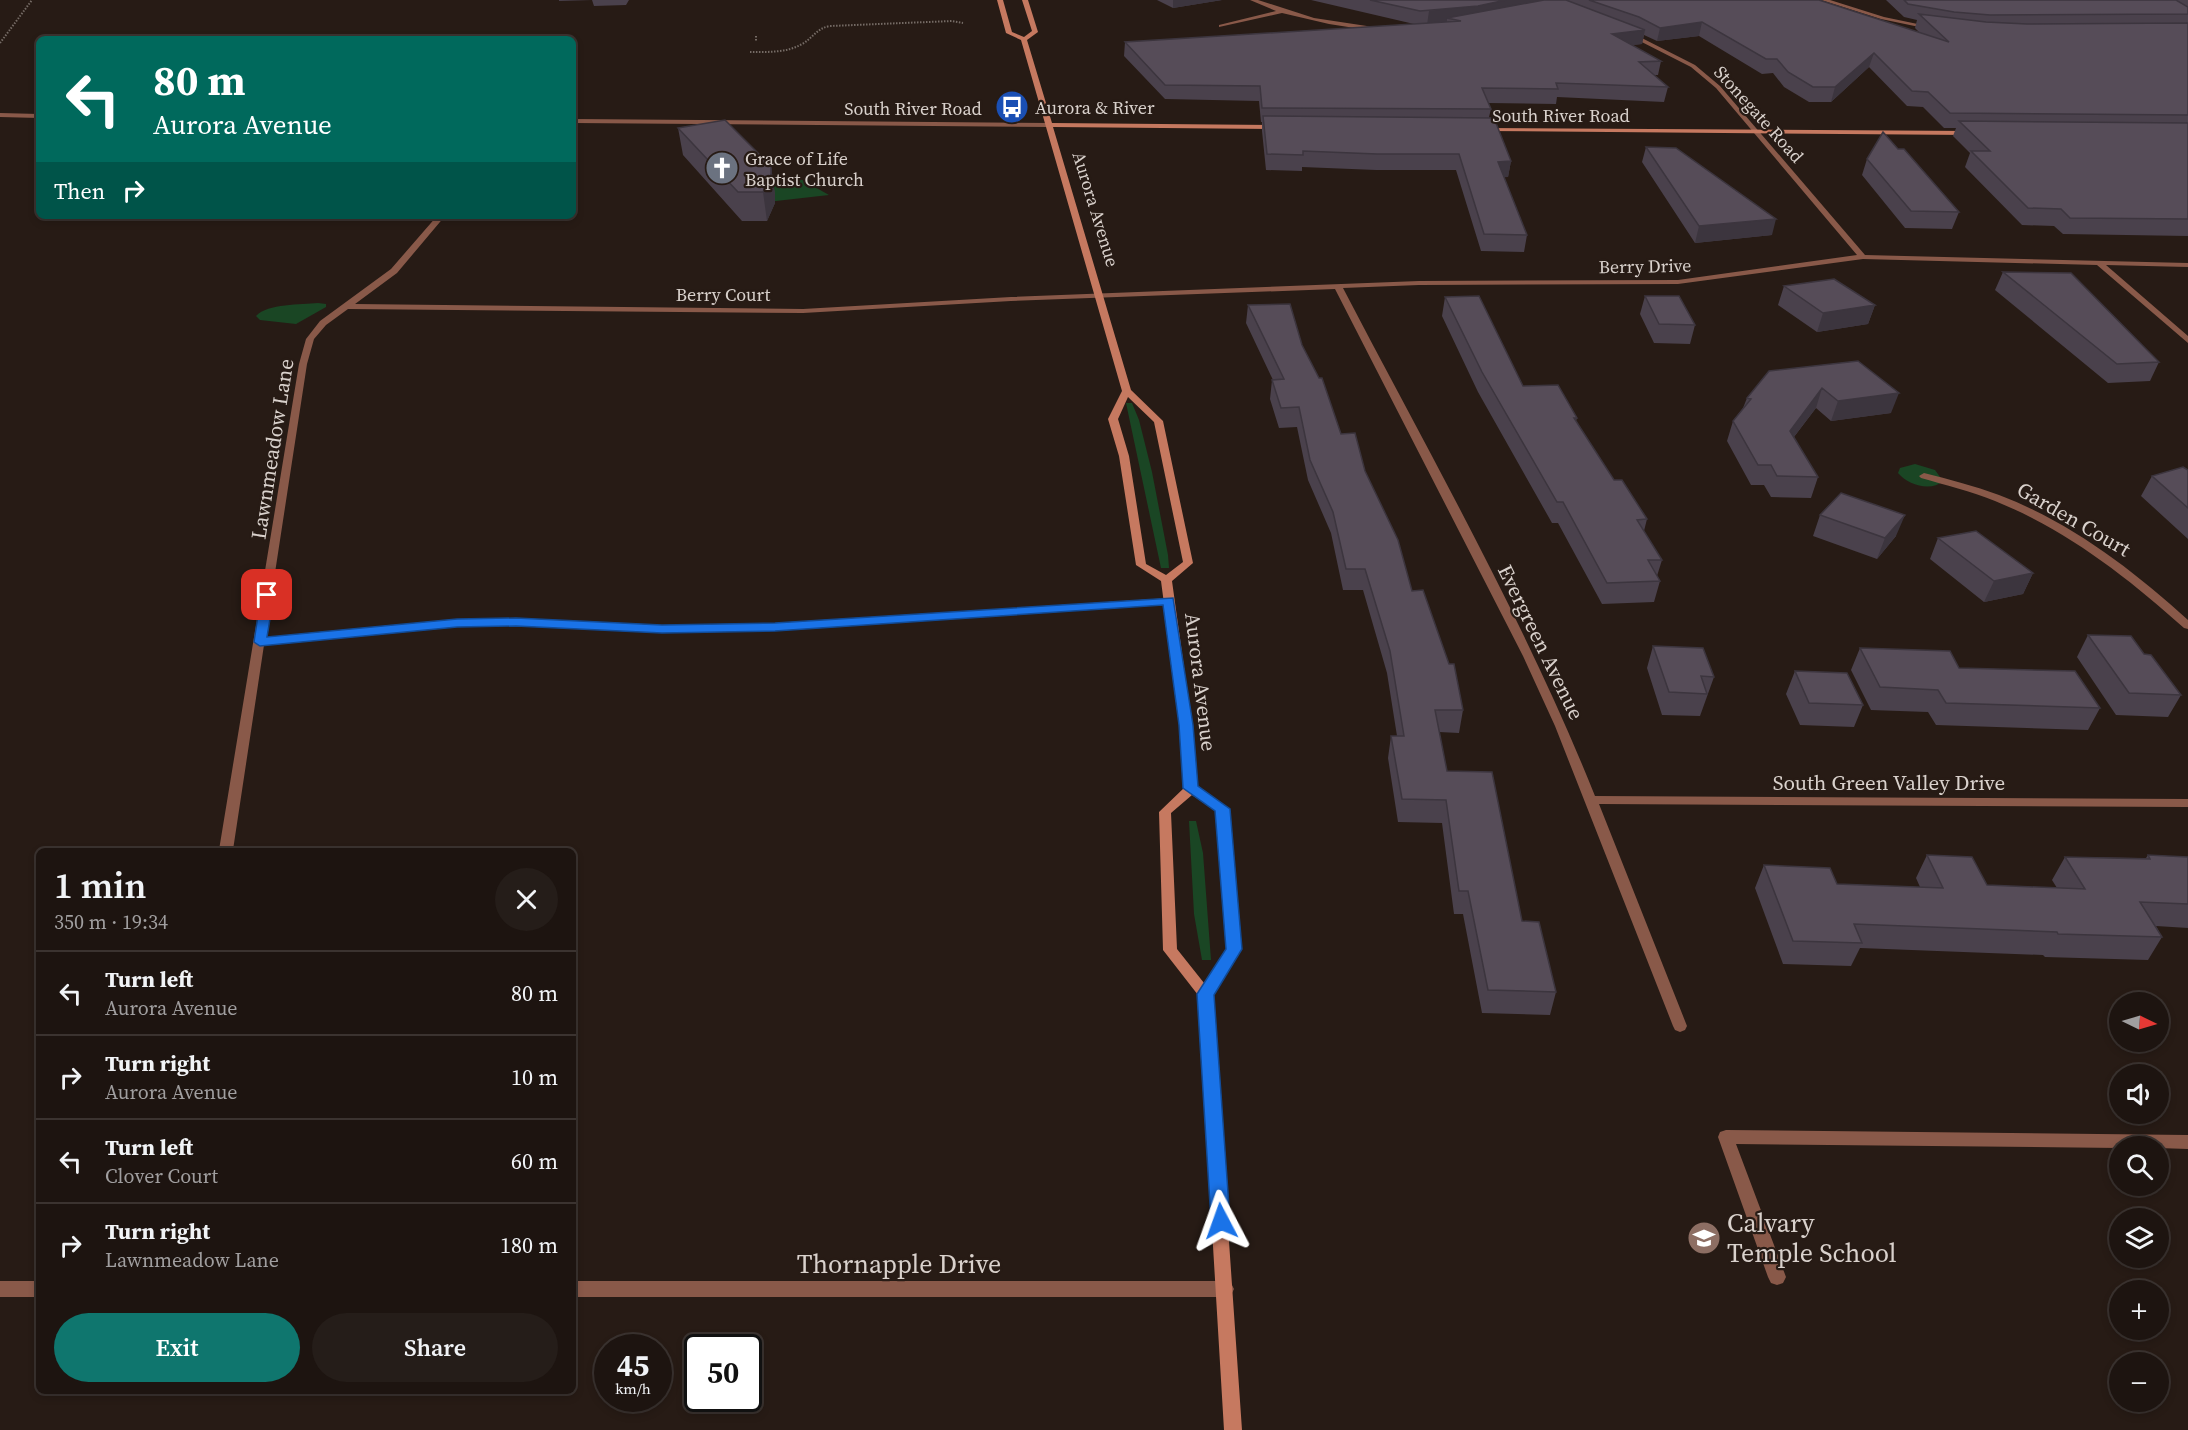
<!DOCTYPE html>
<html lang="en">
<head>
<meta charset="utf-8">
<style>
  body { margin:0; font-family:"Source Serif 4",serif; background:#251d19; color:#f1f3f6; height:100vh; display:flex; flex-direction:column; font-size:22px; white-space:nowrap }
  * { box-sizing:border-box; margin:0 }
  p { font-size:20px; color:#a09e9f }
  .icon { flex:none; width:33px; height:33px; fill:none; stroke:currentColor; stroke-width:2; stroke-linecap:round; stroke-linejoin:round }
  .map { position:relative; flex:1; overflow:hidden }
  .drawer { position:absolute; left:36px; top:848px; width:540px; height:546px; display:flex; flex-direction:column; background:#1d1410; border-radius:9px; box-shadow:0 3px 9px #0003,0 0 0 2px #3b3330 }
  .drawer>* { flex:none }
  .banner { position:absolute; left:36px; top:36px; width:540px; height:183px; border-radius:9px; box-shadow:0 3px 9px #0003,0 0 0 2px #3b3330; background:#00695c; color:#fff; overflow:hidden }
  .needle { width:39px; rotate:95deg }
  .fabs { position:absolute; left:2109px; top:992px; display:grid; gap:12px }
  .fabs a { display:grid; place-items:center; width:60px; height:60px; border-radius:50%; background:#1d1410; box-shadow:0 3px 9px #0003,0 0 0 2px #3b3330; font-size:30px }
  .speed { position:absolute; left:594px; top:1334px; display:flex; gap:12px; font-size:30px; font-weight:700; text-align:center }
  .speed>* { display:grid; place-content:center; width:78px; height:78px; border-radius:50%; background:#1d1410; box-shadow:0 3px 9px #0003,0 0 0 2px #3b3330; line-height:1 }
  .speed small { font-size:15px; font-weight:400 }
  .speed .limit { border:3px solid #111; border-radius:9px; background:#fff; color:#111 }
  .pin { position:absolute; display:grid; place-items:center; width:51px; height:51px; color:#fff; margin:-26px; border-radius:12px; box-shadow:0 3px 9px #0006 }
  .me { position:absolute; width:66px; margin:-33px; rotate:356deg; stroke-linejoin:round; filter:drop-shadow(0 0 4px #0008) }
  .turn { display:flex; align-items:center; gap:21px; height:126px; padding:0 18px; font-size:27px }
  .turn .icon { width:78px; height:78px; stroke-width:2.5 }
  .turn b { display:block; font-size:42px; line-height:51px }
  .then { display:flex; align-items:center; height:57px; padding:0 18px; background:#0003; gap:12px; font-size:22px }
  .round { display:grid; place-items:center; flex:none; width:63px; height:63px; border-radius:32px; background:#251d19 }
  .summary { display:flex; align-items:center; justify-content:space-between; height:102px; padding:0 18px }
  h1 { font-size:36px; font-weight:600; line-height:45px }
  .action { display:flex; gap:12px; margin-top:auto; padding:12px 18px }
  .action a { flex:1; height:69px; border-radius:36px; background:#0f766e; color:#fff; font-size:24px; font-weight:600; line-height:69px; text-align:center }
  .action a+a { background:#251d19; color:#f1f3f6 }
  ul { padding:0; list-style:none }
  li { display:flex; align-items:center; gap:18px; height:84px; padding:0 18px; border-top:2px solid #3b3330 }
  li div { flex:1 }
  li b { display:block; font-size:22px }
  li em { font-style:normal }
  .map>svg:first-child { display:block }
  .green { fill:#1a4624 }
  .lines { fill:none; stroke-linecap:round; stroke-linejoin:round }
  .path { stroke:#756b65; stroke-width:2; stroke-dasharray:1.5 1.5; stroke-linecap:butt }
  .lane { fill:#895949; fill-rule:evenodd }
  .street { fill:#895949; fill-rule:evenodd }
  .secondary { fill:#c67960; fill-rule:evenodd }
  .wall { fill:#4a414c }
  .shaded-wall { fill:#3c353e }
  .building { fill:#564c58; stroke:#3c353e; stroke-width:1.5 }
  .route { fill:#1a73e8; stroke:#114b97; stroke-width:1.5 }
  .labels { text-anchor:middle; dominant-baseline:central; stroke-width:4.5; stroke-linejoin:round; paint-order:stroke }
  .far-poi-label { font-size:18px; fill:#d9d1cc; stroke:#271b15; text-anchor:start }
  .far-street-label { font-size:18px; fill:#d9d1cc; stroke:#271b15 }
  .street-label { font-size:21px; fill:#d9d1cc; stroke:#271b15 }
  .near-poi-label { font-size:26px; fill:#d9d1cc; stroke:#271b15; text-anchor:start }
  .near-street-label { font-size:26px; fill:#d9d1cc; stroke:#271b15 }
</style>
</head>
<body>
<div class="map">
<svg width="2188" height="1430" viewBox="0 0 2188 1430">
  <rect width="100%" height="100%" fill="#271b15"/>
  <path class="green" d="M799,178l30,17 -62,7 -6,-18z
    M318,303l8,1v3l-30,17 -36,-4 -4,-4c12,-13 45,-11 62,-13z
    M1126,403h6l7,17 13,52 16,83 1,13h-8z
    M1915,464l20,6 8,11c-12,11 -35,4 -45,-8l2,-5z
    M1189,821h7l7,32 8,107h-9l-8,-46z"/>
  <g class="lines">
    <path class="path" d="M756,36v6
      M0,43l32,-43
      M750,52c17,0 37,1 52,-8 11,-6 15,-16 28,-18l122,-5 11,2"/>
    <path class="lane" d="M1726,1130l462,5v14l-30,-1v-2h-38v2l-384,-4 50,133 -3,6 -6,2 -6,-2 -3,-6 -50,-140 2,-5z"/>
    <path class="street" d="M1250,0h8l56,18 66,10 -3,2 -16,-1 -32,-5 -47,-11 -63,14v-2l57,-14z
      M1821,0h9l54,17 48,10 -3,2 -48,-10z
      M1628,31l67,34 25,21 145,169 323,8v4l-82,-2 82,71v7l-91,-78 -234,-6 -185,25 -259,1 -76,3c87,167 182,333 252,508l593,3v8l-589,-3 88,222 -2,4 -5,2 -5,-2 -2,-4 -118,-300 -32,-70 -188,-367 -324,12 -208,12 -455,-4 -22,16 -12,14 -7,25 -42,274 192,-18 59,-1 146,7 113,-2 394,-26 5,3 -5,3 -394,26 -113,2 -146,-7 -59,1 -193,19 -31,205h-14l80,-486 7,-25 14,-18 71,-52 46,-53h8l-48,57 -42,31 448,5 208,-12 408,-16 259,-1 179,-25 -141,-167 -25,-21 -65,-33z
      M0,113l39,1v4l-39,-1z
      M573,119l476,4 3,2 -3,2 -476,-4z
      M1924,473c25,6 50,13 75,22 71,27 133,74 189,125v9l-4,-1c-57,-51 -117,-98 -189,-127 -24,-10 -50,-16 -74,-23l-2,-2z
      M0,1281h39v16h-39z
      M573,1281h652l6,2 3,6 -3,6 -6,2h-652z"/>
    <path class="secondary" d="M997,0h6l9,32 12,5 8,-6 -10,-31h6l10,32 -11,8 25,83 226,2 3,2 -3,2 -225,-2 78,263 32,31 30,142 -21,18 20,144 5,61 31,23 13,140 -29,46 30,435h-18l-26,-435 -35,-45 -4,-138 26,-25 -5,-62 -19,-144 -25,-16 -17,-109 -11,-37 14,-28 -101,-351 -15,-7zM1128,397l26,25 29,140 -17,13 -20,-11 -17,-108 -11,-37zM1192,795l24,16 11,137 -23,35 -27,-34 -6,-136z
      M1482,128l489,3 3,2 -3,2 -487,-4 -3,-2z"/>
  </g>
  <path class="wall" d="M559,0h70l-3,5 -32,1 -2,-6 -33,1z
    M1157,0h65l-49,8z
    M1311,0h508l101,33 -5,-5 2,-8 -13,-3 -18,-17h302v236l-125,-2 -9,-8 -32,-1 -57,-58 5,-14 -17,-17 3,-8h-12l-21,-21 -16,-1 -38,-39 -38,35h-22l-25,-15 -11,-14 -11,1 -63,-38 -42,5 -13,-6 -2,9 -11,1 30,16 -3,14h-4l14,12 -4,15 -107,-5 -1,7 -68,-1 3,6 -2,8 22,44 -3,16h-4l23,58 -3,17 -43,-1 -25,-81h-80l-74,-3v4l-36,-1 -4,-39v-9h-1l-2,-21 -94,-2 -41,-43 1,-14 289,-18z
    M678,128l93,38 4,29v8l-8,18h-25l-59,-66z
    M1646,147l126,88 -77,8 -53,-81z
    M1898,149l61,63 -7,17 -47,-1 -43,-53 5,-16z
    M2003,272l156,90 -9,19 -42,2 -113,-93z
    M1784,286l91,19 -7,19 -51,8 -39,-27z
    M1645,296l50,29 -5,19 -36,-1 -14,-29z
    M1445,297l78,89 54,32 -1,3 38,59 33,39 -3,12 18,29 -5,16 3,5 -6,21 -52,2 -44,-81h-6l-74,-131 -36,-76z
    M1248,305l54,40 39,89 24,37 47,120 51,119 -4,23 -20,-1 8,39 109,221 -6,23 -68,-2 -19,-99h-9l-12,-91 -44,-1 -10,-64 3,-22h6l-10,-63 -24,-83h-20l-12,-57 -23,-53 -11,-53 -18,1 -9,-29 2,-19h1l-27,-57z
    M1858,361l33,52 -60,8 -15,-13 -22,29 24,40 -7,21 -40,-1 -7,-12h-13l-24,-44 6,-20 10,-13 4,-10z
    M2188,470v69l-47,-43 11,-20z
    M1820,515l76,21 -19,23 -64,-23z
    M1938,538l95,35 -10,21 -39,8 -54,-43z
    M2088,635l56,19 37,41 -13,22 -52,-2 -39,-58z
    M1653,646l61,31 -14,39 -38,-1 -15,-47z
    M1860,648l99,20 141,40 -12,22 -152,-5 -8,-13 -57,-2 -20,-40z
    M1795,671l68,34 -9,22 -54,-2 -14,-31z
    M1927,855l60,30 70,3 -5,-8 13,-23 81,1 2,-3 40,2v71l-32,-2 6,11 -14,23 -103,-3 -2,-2 -183,-7 -9,18 -68,-2 -28,-76 9,-23 73,19 83,3 -4,-9z"/>
  <path class="shaded-wall" d="M1173,0h49l-49,8z
    M1506,0h38l-97,18v5l-20,2 2,-14z
    M1702,22l-3,14 -42,5 3,-13z
    M1645,30l-3,14 -33,4 3,-14z
    M1874,53l-5,14 -38,35 4,-15z
    M1511,161l-3,16 -13,1 3,-16z
    M771,166l4,29v8l-8,18 -4,-29z
    M1776,219l-4,16 -77,8 4,-17z
    M1875,305l-7,19 -51,8 6,-19z
    M1822,388l-6,20 -33,43 7,-20z
    M1899,393l-8,20 -60,8 7,-20z
    M1905,515l-9,21 -19,23 8,-21z
    M2033,573l-10,21 -39,8 10,-21z"/>
  <path class="building" d="M1370,0h136l-28,6 -58,5z
    M1544,0h22l79,30 -33,4 49,27 -22,1 29,25 -112,-4 2,6 -76,-1 9,21 -229,-1 -2,-22 -95,-1 -40,-43 336,-21 -14,-3z
    M1589,0h230l130,42 -30,-28 67,8 41,2 161,-1v92l-238,-2 -22,-21 -16,-1 -38,-38 -39,34h-22l-25,-15 -11,-13h-11l-64,-37 -42,6 -21,-11z
    M1904,0h272l12,7v7l-198,1 -36,-3 -46,-8z
    M1263,116l231,2 17,43 -13,1 29,73 -43,-1 -25,-80h-82l-74,-3v4l-36,-1z
    M725,120l46,46v8l-8,18h-25l-60,-64z
    M1959,121l229,2v96l-118,-1 -9,-9 -33,-1 -57,-57h19z
    M1883,132l15,17h6l55,63 -48,-1 -44,-52z
    M1646,147l30,1 100,71 -77,7z
    M2003,272l68,1 88,89 -42,2z
    M1834,279l41,26 -52,8 -39,-27z
    M1479,296l44,90 35,-1 19,33h-3l40,62h8l25,39 -10,1 25,40h-14l12,21 -53,2 -44,-81h-6l-75,-130 -37,-75z
    M1645,296h34l16,29 -36,-1z
    M1290,304l12,41 17,33h3l19,56 14,-1 10,38 33,69 14,51 11,-1 26,74h5l9,46h-28l12,61 45,1 30,149 17,1 17,70 -68,-2 -20,-99h-9l-13,-91 -44,-1 -11,-63h13l-14,-85 -25,-82h-19l-13,-57 -23,-52 -11,-53 -18,1 -9,-28 12,-1 -36,-74z
    M1858,361l41,32 -61,8 -16,-13 -32,43 28,46 -41,-1 -6,-11h-13l-25,-44 18,-22 -4,-1 22,-27z
    M2183,467l5,3v38l-36,-32z
    M1841,493l64,22 -20,23 -65,-23z
    M1976,531l57,42 -39,8 -56,-43z
    M2088,635l43,1 13,18 7,1 30,40 -52,-2z
    M1653,646l50,2 11,29 -13,-1 6,18 -38,-2z
    M1860,648l90,3 9,17 116,3 25,37 -154,-5 -8,-13 -58,-3z
    M1795,671l52,2 16,32 -54,-2z
    M1927,855l45,2 15,28 98,4 -20,-32 85,2 -2,-4 40,2v47l-48,-2 22,35 -104,-3 -1,-2 -203,-8 8,19 -69,-2 -29,-76 66,3 7,16 106,4z"/>
  <path class="route" d="M267,592l7,3 -7,42 190,-18 59,-1 146,7 113,-2 398,-25 20,127 5,61 32,23 12,140 -28,46 16,226 -3,6 -6,3 -7,-3 -3,-6 -14,-227 29,-45 -11,-138 -32,-23 -4,-63 -16,-120 -388,26 -113,2 -146,-7 -59,1 -197,19 -6,-4 7,-47z"/>
  <defs>
    <g id="bus-disc" transform="scale(1.725)"><circle r="9.5" fill="#1a4fb4" stroke="#271b15"/><path d="M-5-6H5V4H4V6H2V4H-2V6H-4V4H-5ZM-3.5-4V0h7V-4ZM-3.5 1.2v1.5H-2V1.2ZM2 1.2v1.5H3.5V1.2Z" fill="#fff"/></g>
    <g id="church-disc" transform="scale(1.725)"><circle r="9.5" fill="#6b7280" stroke="#271b15"/><path d="M-1.2-6h2.4v3.5h3.3v2.4h-3.3V6h-2.4V-.1h-3.3v-2.4h3.3Z" fill="#fff"/></g>
    <g id="school-disc" transform="scale(1.725)"><circle r="9.5" fill="#8d6e63" stroke="#271b15"/><path d="M0-5L7-2L0 1L-7-2ZM-4 1L0 2.5L4 1V4Q0 6-4 4Z" fill="#fff"/></g>
  </defs>
  <g fill-rule="evenodd">
    <use href="#bus-disc" x="1012" y="107"/>
    <use href="#church-disc" x="722" y="168"/>
    <use href="#school-disc" x="1704" y="1238"/>
  </g>
  <g class="labels">
    <g class="far-poi-label">
      <text x="1035" y="107">Aurora &amp; River</text>
      <text x="745" y="158">Grace of Life<tspan x="745" dy="21">Baptist Church</tspan></text>
    </g>
    <g class="far-street-label">
      <text x="913" y="108">South River Road</text>
      <text transform="translate(1759 114) rotate(48)">Stonegate Road</text>
      <text x="1561" y="115">South River Road</text>
      <text transform="translate(1096 209) rotate(73)">Aurora Avenue</text>
      <text transform="translate(1645 266) rotate(-1)">Berry Drive</text>
      <text x="723" y="294">Berry Court</text>
    </g>
    <g class="street-label">
      <text transform="translate(272 449) rotate(-81)">Lawnmeadow Lane</text>
      <text transform="translate(2074 519) rotate(30)">Garden Court</text>
      <text transform="translate(1541 642) rotate(64)">Evergreen Avenue</text>
      <text transform="translate(1201 682) rotate(83)">Aurora Avenue</text>
      <text x="1889" y="782">South Green Valley Drive</text>
    </g>
    <g class="near-poi-label">
      <text x="1727" y="1223">Calvary<tspan x="1727" dy="30">Temple School</tspan></text>
    </g>
    <g class="near-street-label">
      <text x="899" y="1264">Thornapple Drive</text>
    </g>
  </g>
</svg>
<div class="fabs">
<a><svg class="needle" viewBox="-14 -14 28 28"><path d="M0-13l5 13h-10z" fill="#e53935"/><path d="M0 13l5-13h-10z" fill="#a09e9f"/></svg></a>
<a><svg class="icon" aria-label="sound" viewBox="0 0 24 24"><path d="M4 9h4l5-4v14l-5-4H4zM17 9q2 3 0 6"/></svg></a>
<a><svg class="icon" aria-label="search" viewBox="0 0 24 24"><circle cx="10" cy="10" r="6"/><path d="M15 15l6 6"/></svg></a>
<a><svg class="icon" aria-label="layers" viewBox="0 0 24 24"><path d="M12 4l9 5-9 5-9-5zM3 14l9 5 9-5"/></svg></a>
<a>+</a>
<a>−</a>
</div>
<div class="speed"><div>45<small>km/h</small></div><div class="limit">50</div></div>
<div class="pin" style="left:267px;top:595px;background:#d93025"><svg class="icon" aria-label="arrive" viewBox="0 0 24 24"><path d="M6 21V4h12l-3 4 3 4H6"/></svg></div>
<svg class="me" style="left:1221px;top:1221px" viewBox="-20 -20 40 40"><path d="M0-17L14 15 0 8-14 15z" fill="#1a73e8" stroke="#fff" stroke-width="4"/></svg>
<div class="banner">
<div class="turn"><svg class="icon" aria-label="left" viewBox="0 0 24 24"><path d="M17 20v-9H6M10 6l-5 5 5 5"/></svg><div><b>80 m</b>Aurora Avenue</div></div>
<div class="then">Then<svg class="icon" aria-label="right" viewBox="0 0 24 24"><path d="M7 20v-9h11M14 6l5 5-5 5"/></svg></div>
</div>
<section class="drawer">
<div class="summary"><div><h1>1 min</h1><p>350 m · 19:34</p></div><a class="round"><svg class="icon" aria-label="close" viewBox="0 0 24 24"><path d="M6 6l12 12M18 6L6 18"/></svg></a></div>
<ul>
<li><svg class="icon" aria-label="left" viewBox="0 0 24 24"><path d="M17 20v-9H6M10 6l-5 5 5 5"/></svg><div><b>Turn left</b><p>Aurora Avenue</p></div><em>80 m</em></li>
<li><svg class="icon" aria-label="right" viewBox="0 0 24 24"><path d="M7 20v-9h11M14 6l5 5-5 5"/></svg><div><b>Turn right</b><p>Aurora Avenue</p></div><em>10 m</em></li>
<li><svg class="icon" aria-label="left" viewBox="0 0 24 24"><path d="M17 20v-9H6M10 6l-5 5 5 5"/></svg><div><b>Turn left</b><p>Clover Court</p></div><em>60 m</em></li>
<li><svg class="icon" aria-label="right" viewBox="0 0 24 24"><path d="M7 20v-9h11M14 6l5 5-5 5"/></svg><div><b>Turn right</b><p>Lawnmeadow Lane</p></div><em>180 m</em></li>
</ul>
<div class="action"><a>Exit</a><a>Share</a></div>
</section>
</div>
</body>
</html>
